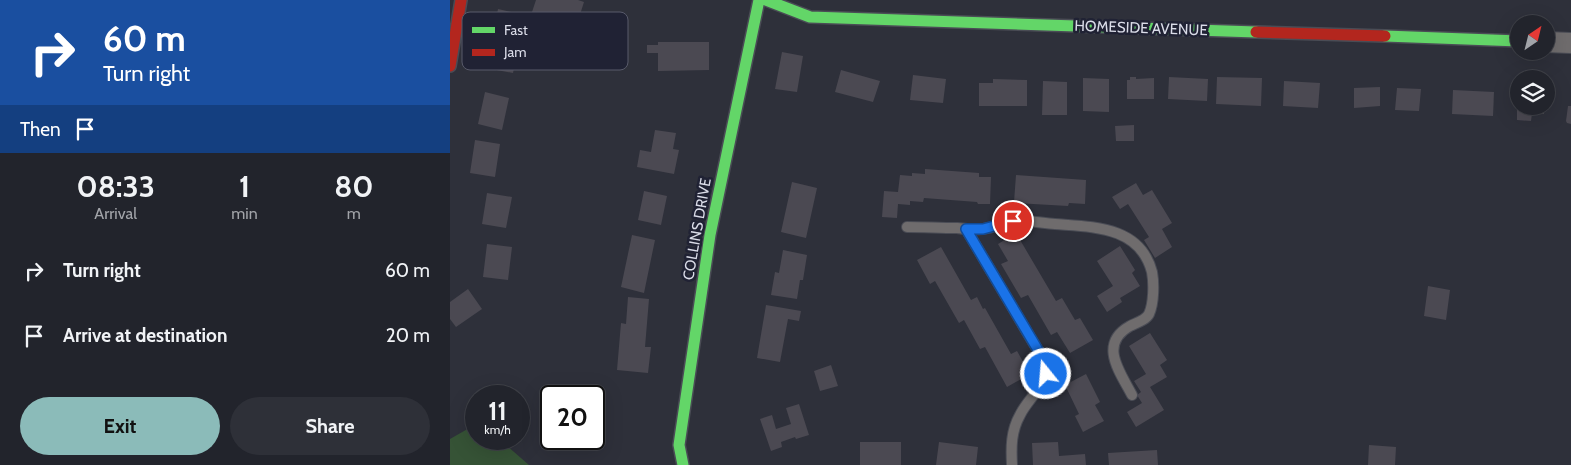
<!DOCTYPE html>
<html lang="en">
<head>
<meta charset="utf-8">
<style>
  body { margin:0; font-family:Cabin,sans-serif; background:#2e3038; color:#f1f3f6; height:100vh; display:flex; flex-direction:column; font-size:19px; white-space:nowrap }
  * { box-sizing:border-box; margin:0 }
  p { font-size:16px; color:#a2a4a9 }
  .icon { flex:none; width:28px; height:28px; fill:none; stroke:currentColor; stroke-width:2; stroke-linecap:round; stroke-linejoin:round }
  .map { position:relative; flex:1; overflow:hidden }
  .sheet { display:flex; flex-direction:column; background:#22242c; width:450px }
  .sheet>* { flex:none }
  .top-card { background:#1a4fa0; color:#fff; overflow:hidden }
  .needle { width:32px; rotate:35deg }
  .fabs { position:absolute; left:1060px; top:15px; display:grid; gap:10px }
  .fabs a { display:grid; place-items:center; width:45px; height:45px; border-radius:50%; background:#22242c; box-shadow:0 5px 20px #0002,0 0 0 1px #3f4148; font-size:25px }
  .speed { position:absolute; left:15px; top:385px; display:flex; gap:10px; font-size:25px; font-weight:700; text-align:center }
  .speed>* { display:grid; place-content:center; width:65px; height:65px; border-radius:50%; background:#22242c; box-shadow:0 5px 20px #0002,0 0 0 1px #3f4148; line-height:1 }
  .speed small { font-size:12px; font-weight:400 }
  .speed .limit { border:2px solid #111; border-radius:8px; background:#fff; color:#111 }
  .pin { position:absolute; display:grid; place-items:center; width:42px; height:42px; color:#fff; margin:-21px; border:2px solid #fff; border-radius:50%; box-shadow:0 1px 5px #0007 }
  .me { position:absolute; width:55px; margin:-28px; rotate:343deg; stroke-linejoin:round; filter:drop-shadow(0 0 4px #0008) }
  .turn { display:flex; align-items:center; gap:18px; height:105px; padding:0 20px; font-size:22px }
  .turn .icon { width:65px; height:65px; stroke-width:2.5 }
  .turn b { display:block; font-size:35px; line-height:42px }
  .then { display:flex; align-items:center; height:48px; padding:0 20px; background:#0003; gap:10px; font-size:19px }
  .eta { display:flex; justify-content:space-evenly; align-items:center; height:85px; text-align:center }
  .eta b { font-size:30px; font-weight:700; line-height:35px }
  .cta { display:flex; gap:10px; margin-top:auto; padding:10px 20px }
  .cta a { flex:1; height:58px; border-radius:30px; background:#8bbbb9; color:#111; font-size:20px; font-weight:700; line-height:58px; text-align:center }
  .cta a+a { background:#2e3038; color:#f1f3f6 }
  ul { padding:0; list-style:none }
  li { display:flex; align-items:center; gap:15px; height:65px; padding:0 20px }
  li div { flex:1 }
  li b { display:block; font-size:19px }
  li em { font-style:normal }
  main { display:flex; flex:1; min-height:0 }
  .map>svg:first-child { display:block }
  .green { fill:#365336 }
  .building { fill:#4b4952 }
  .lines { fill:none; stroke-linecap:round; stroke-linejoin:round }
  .lane-casing { stroke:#4a4c55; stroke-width:12 }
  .street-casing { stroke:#4a4c55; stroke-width:22 }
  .fast-casing { stroke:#4a4c55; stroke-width:14 }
  .jam-casing { stroke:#4a4c55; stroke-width:14 }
  .lane { stroke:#6f6c6d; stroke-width:10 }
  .street { stroke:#6f6c6d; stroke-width:20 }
  .fast { stroke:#63d668; stroke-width:11 }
  .jam { stroke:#b3261e; stroke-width:11 }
  .route-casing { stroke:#114b97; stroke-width:12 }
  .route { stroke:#1a73e8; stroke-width:9 }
  .labels { text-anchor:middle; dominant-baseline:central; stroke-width:5; stroke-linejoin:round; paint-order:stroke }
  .street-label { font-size:15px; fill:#dadce8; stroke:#202234 }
  .key { fill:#202234; stroke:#585a6a; stroke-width:1 }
  .key-label { font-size:14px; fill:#dadce8 }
</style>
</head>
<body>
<main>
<section class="sheet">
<div class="top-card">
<div class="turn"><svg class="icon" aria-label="right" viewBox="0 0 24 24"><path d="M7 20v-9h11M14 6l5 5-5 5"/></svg><div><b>60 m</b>Turn right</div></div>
<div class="then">Then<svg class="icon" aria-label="arrive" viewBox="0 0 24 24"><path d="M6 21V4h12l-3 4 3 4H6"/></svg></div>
</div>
<div class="eta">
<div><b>08:33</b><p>Arrival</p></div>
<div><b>1</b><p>min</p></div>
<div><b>80</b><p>m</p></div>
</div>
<ul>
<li><svg class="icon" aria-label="right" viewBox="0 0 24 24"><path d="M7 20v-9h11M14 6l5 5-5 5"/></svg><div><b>Turn right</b></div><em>60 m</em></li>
<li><svg class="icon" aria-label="arrive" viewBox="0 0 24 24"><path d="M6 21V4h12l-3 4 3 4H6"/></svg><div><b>Arrive at destination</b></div><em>20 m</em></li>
</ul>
<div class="cta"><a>Exit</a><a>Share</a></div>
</section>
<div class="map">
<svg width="1121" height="465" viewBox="0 0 1121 465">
  <rect width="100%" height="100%" fill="#2e303a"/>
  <path class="green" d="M21,427l5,1v11h23l30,26h-79v-26z"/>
  <path class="building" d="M86,0h42l6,2 -8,25 -44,-15z
    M48,9l27,6 -12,58 -27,-5z
    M208,42h51v28l-51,1v-18h-11v-8h11z
    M332,52l21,4 -6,36 -22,-3z
    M391,70l39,11 -7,21 -38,-10z
    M463,75l33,4 -3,24 -33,-3z
    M680,77h6v2l18,-1v21h-27v-19h3z
    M719,77l39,2 -1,22 -39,-2z
    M767,77l45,1 -1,28 -45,-2z
    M633,78l26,1v33l-26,-1z
    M543,79l34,1v26h-48v-23h14z
    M593,81l24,1v33h-25z
    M834,81l36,2 -2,25 -35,-2z
    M930,87v19l-26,2v-20z
    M947,88l24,1 -2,22 -24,-1z
    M1003,90l41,2 -1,24 -41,-2z
    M35,92l24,6 -7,32 -24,-6z
    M1067,106h27v8l-12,-1 -1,8 -14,-1z
    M1118,106h3v18l-4,-1 -1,-2z
    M684,125v16h-18l-1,-15z
    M205,130l21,3 -3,16 6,1 -5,24 -37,-7 3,-17 11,2z
    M25,140l25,4 -5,33 -25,-4z
    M475,169l54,4v4h12l-1,27h-12l-1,-2 -53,-4 -1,4 -13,-1v4l-12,-1 -1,14 -15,-1 2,-26 14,1 2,-17 12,1v-3l13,1z
    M566,175l70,5 -1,24 -16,-1 -1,3 -52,-3 -2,-1z
    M342,182l25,6 -11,50 -25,-6z
    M686,183l7,12 9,-5 20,33 -10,6 10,18 -17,11 -11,-18 5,-3 -21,-33 -8,5 -8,-12z
    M194,191l23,5 -6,29 -23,-5z
    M37,193l25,4 -6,31 -24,-4z
    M566,233l40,68 6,-3 13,22 5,-2 13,22 -23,13 -13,-21 -6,3 -23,-40 -7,3 -20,-34 7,-3 -10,-17z
    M182,235l23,5 -11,53 -23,-6z
    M37,244l25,3 -4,33 -25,-3z
    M670,246l15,24 -3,3 8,13 -20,12 2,4 -15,10 -10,-16 16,-10 -16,-25z
    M491,247l30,53 6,-3 6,12 2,-1 26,46 6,-3 13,23 -23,13 -22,-40 -5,2 -16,-29 -5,3 -24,-42 -5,3 -13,-24z
    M333,250l24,5 -4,25h-3l-3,19 -26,-4 4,-23 4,1z
    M978,286l22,4 -4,30 -22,-4z
    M18,289l14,20 -26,18 -6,-8v-17z
    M178,297l21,2 -4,48h6l-3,26 -31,-3 4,-47 5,1z
    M316,305l35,6 -2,10 -11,-2 -8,43 -23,-4z
    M700,333l17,27 -7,5 7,12 -17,10 14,23 -28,17 -9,-15 15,-9 -5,-8 4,-3 -7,-11 12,-7 -17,-28z
    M381,365l7,21 -18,5 -6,-20z
    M636,374l14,28 -5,3 9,16 -21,11 -8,-16 4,-2 -14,-29z
    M349,404l10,31 -13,4 -1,-2 -14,5 1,5 -11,4 -11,-32 12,-4 4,14 15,-5 -5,-16z
    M410,442h41v23h-41z
    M489,442l39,5 -2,18h-40z
    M608,442l1,14 26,-2 1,11h-53l-1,-22z
    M919,445l27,2 -1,18h-27z
    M707,450l1,15h-49l-1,-12z"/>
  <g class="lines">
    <g class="lane-casing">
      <path id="lane" d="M457,227c17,0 33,1 50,1 8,1 18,2 26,1 10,-1 20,-6 30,-8 13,-1 28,2 42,3 38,3 85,2 97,48 2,11 2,31 -3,42 -3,6 -13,9 -19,12 -32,18 -10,46 2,69
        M516,229l80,135c2,21 -18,34 -26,51 -9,16 -9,32 -8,50"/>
    </g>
    <g class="street-casing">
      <path id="street" d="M1096,42l25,1"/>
    </g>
    <g class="fast-casing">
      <path id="fast" d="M316,0l44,17 446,15
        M935,36l134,5
        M233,465l-4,-20 31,-210 49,-235"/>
    </g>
    <g class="jam-casing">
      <path id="jam" d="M806,32l129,4
        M0,66l11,-66"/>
    </g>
    <use href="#lane" class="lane"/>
    <use href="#street" class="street"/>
    <use href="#fast" class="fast"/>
    <use href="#jam" class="jam"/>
  </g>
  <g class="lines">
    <g class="route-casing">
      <path id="route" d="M563,221l-30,8h-17l78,131 2,14"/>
    </g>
    <use href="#route" class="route"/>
  </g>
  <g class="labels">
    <g class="street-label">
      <text transform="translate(691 28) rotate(2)">HOMESIDE AVENUE</text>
      <text transform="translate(247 229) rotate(-80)">COLLINS DRIVE</text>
    </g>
  </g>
  <rect x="12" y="12" width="166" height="58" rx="8" class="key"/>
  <rect x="22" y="27" width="23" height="6" fill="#63d668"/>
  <rect x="22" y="49" width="23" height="7" fill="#b3261e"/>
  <g class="key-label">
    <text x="54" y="35">Fast</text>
    <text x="54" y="57">Jam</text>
  </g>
</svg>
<div class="fabs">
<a><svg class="needle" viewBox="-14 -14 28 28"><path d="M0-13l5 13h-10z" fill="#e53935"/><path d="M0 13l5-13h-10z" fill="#a2a4a9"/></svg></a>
<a><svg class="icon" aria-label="layers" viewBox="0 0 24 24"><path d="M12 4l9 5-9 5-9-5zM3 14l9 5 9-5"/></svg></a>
</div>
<div class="speed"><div>11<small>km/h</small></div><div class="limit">20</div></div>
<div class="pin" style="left:563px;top:221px;background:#d93025"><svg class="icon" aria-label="arrive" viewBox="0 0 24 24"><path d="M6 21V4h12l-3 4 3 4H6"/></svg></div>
<svg class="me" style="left:596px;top:374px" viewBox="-20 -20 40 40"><circle r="17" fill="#1a73e8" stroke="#fff" stroke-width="3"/><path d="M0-11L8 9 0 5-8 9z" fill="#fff"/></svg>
</div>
</main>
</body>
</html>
